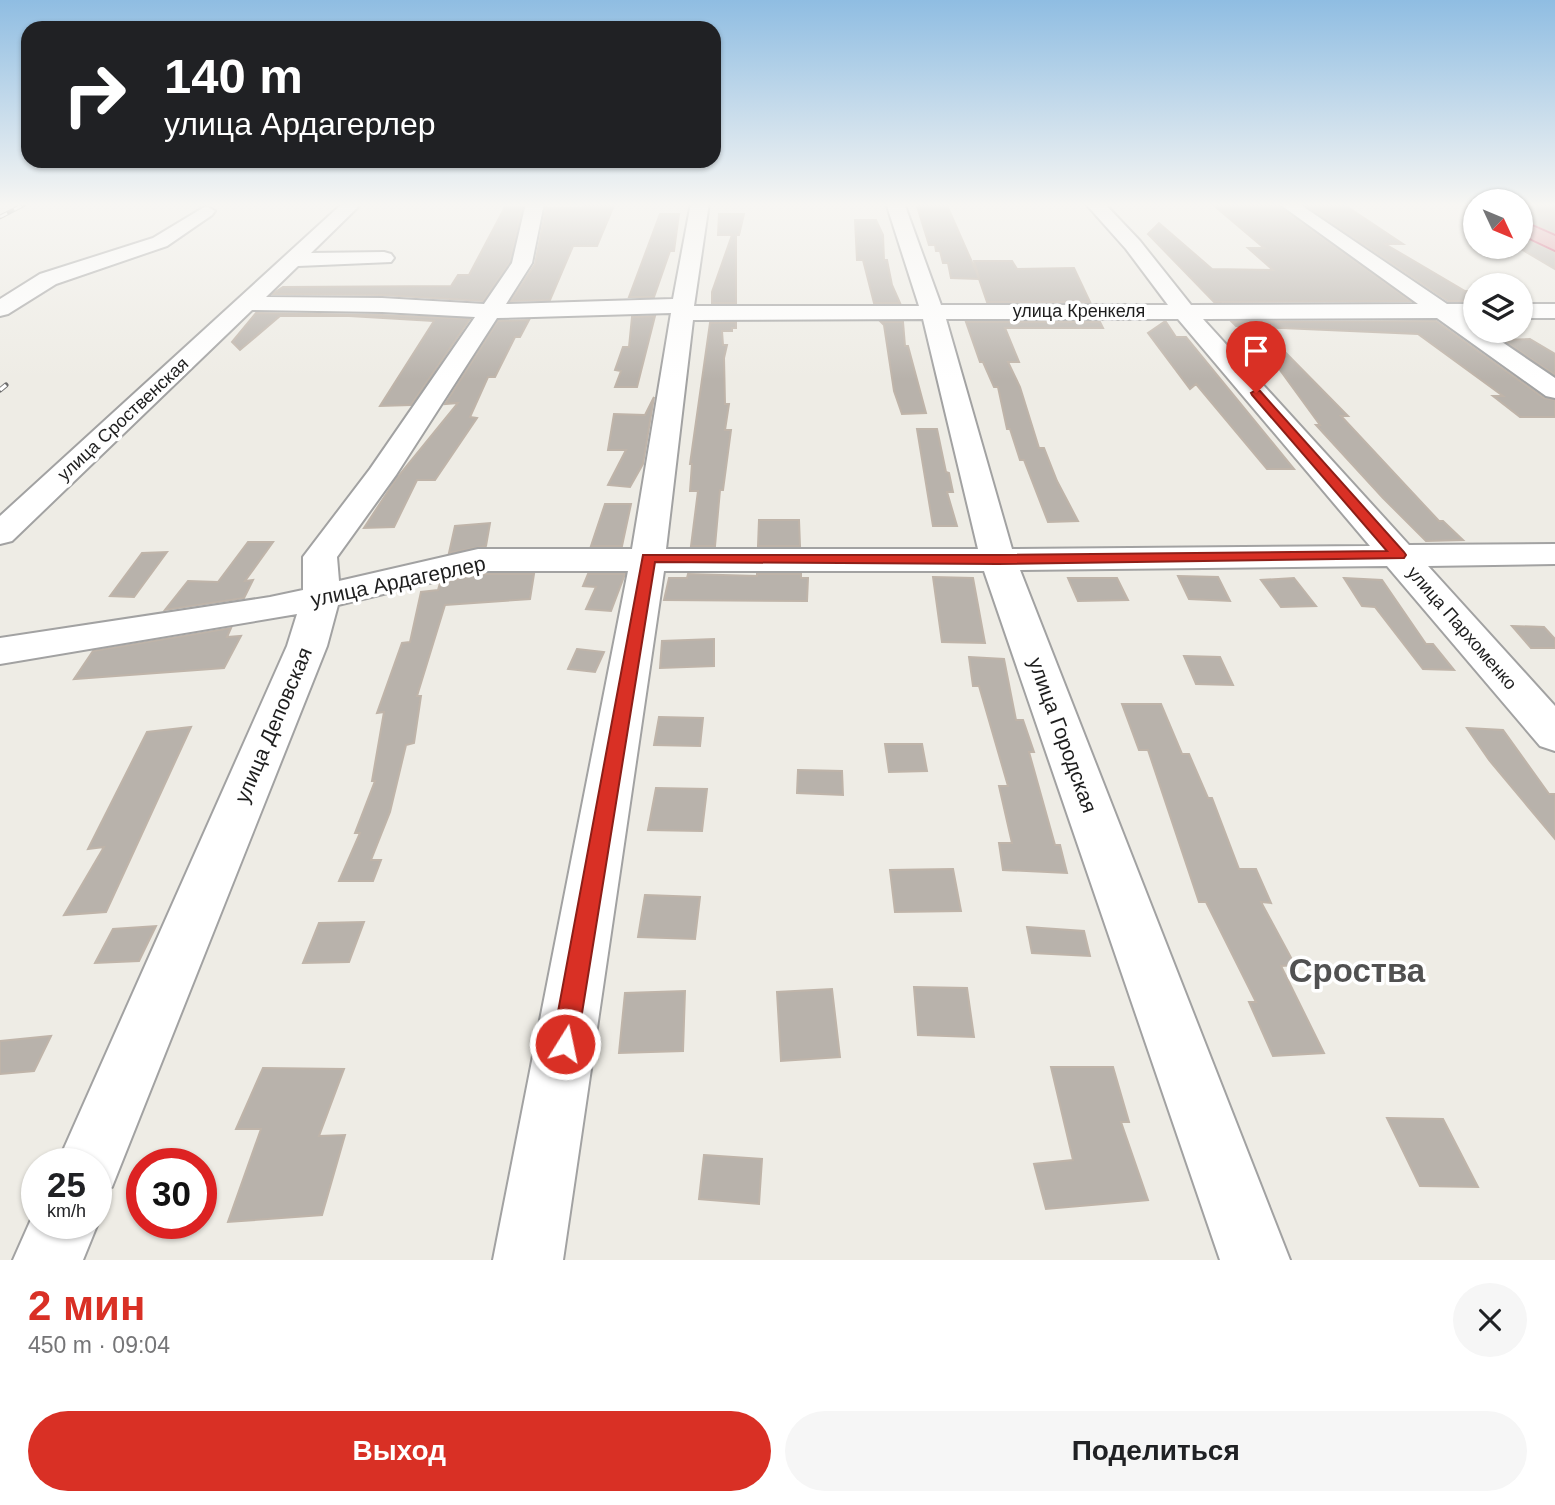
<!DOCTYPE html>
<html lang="ru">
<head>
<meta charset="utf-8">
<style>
  body { margin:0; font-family:Helvetica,sans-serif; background:#f6f6f6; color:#202124; height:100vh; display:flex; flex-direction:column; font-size:26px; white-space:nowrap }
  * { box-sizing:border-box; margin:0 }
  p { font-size:23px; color:#757577 }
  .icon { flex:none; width:38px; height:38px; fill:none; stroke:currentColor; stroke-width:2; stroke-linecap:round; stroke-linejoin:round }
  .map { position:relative; height:1260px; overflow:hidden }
  .details { display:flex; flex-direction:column; background:#fff; flex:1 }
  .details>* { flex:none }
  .hud { position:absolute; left:21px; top:21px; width:700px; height:147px; border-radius:21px; box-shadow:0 2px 5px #0004; background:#202124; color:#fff; overflow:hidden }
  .needle { width:46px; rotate:134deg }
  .buttons { position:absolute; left:1463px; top:189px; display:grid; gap:14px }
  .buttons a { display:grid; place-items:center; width:70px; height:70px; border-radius:50%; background:#fff; box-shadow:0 2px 5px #0004; font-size:35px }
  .speed { position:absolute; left:21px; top:1148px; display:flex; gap:14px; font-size:35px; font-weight:700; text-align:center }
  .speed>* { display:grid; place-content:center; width:91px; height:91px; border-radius:50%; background:#fff; box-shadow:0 2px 5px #0004; line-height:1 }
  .speed small { font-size:18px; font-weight:400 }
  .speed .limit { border:10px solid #d22; background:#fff; color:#111 }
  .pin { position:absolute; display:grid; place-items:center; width:60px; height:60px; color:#fff; margin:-72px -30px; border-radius:50% 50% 50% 0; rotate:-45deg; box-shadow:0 0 7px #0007 }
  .pin .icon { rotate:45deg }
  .me { position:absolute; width:77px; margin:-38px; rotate:10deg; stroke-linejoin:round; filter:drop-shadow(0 0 5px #0008) }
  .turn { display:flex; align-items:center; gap:24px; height:147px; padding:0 28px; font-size:32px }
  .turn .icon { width:91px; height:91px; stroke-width:2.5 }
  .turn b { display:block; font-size:49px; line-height:60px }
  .round { display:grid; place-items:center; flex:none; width:74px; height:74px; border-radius:37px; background:#f6f6f6 }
  .summary { display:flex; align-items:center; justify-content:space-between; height:119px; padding:0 28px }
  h1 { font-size:42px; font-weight:700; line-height:52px; color:#d93025 }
  .button { display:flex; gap:14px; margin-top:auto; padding:14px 28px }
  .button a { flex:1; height:80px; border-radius:42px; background:#d93025; color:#fff; font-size:28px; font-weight:700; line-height:80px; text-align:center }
  .button a+a { background:#f6f6f6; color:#202124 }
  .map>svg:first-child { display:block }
  .building { fill:#b8b2ab; stroke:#bfb4a9; stroke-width:2 }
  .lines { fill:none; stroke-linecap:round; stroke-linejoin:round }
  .minor-casing { stroke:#a2a2a2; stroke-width:4 }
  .highway-casing { stroke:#cb345d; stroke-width:4 }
  .minor { fill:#fff; fill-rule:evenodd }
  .highway { fill:#df949d; fill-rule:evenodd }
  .rail-far1-casing { stroke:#6c6c6c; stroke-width:4.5 }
  .rail-casing { stroke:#6c6c6c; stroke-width:5 }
  .rail-far1 { stroke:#fff; stroke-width:2.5; stroke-dasharray:8; stroke-linecap:butt }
  .rail { stroke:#fff; stroke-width:3.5; stroke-dasharray:10; stroke-linecap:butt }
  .route { fill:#d93025; stroke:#8d1f18; stroke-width:2 }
  .labels { text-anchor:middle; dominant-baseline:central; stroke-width:7; stroke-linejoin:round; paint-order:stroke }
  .far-street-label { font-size:18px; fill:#1e1e1e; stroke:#fff }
  .street-label { font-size:21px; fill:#1e1e1e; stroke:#fff }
  .near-district-label { font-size:33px; font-weight:bold; fill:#515151; stroke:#fff }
</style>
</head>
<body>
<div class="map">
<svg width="1555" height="1260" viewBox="0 0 1555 1260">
  <rect width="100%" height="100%" fill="#eeece5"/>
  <path class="building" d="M583,203h32l-18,43h-24l-23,54 -39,1 24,-37 11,-56h36z
    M916,203h30l33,75 -5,-17h38l5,8 57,-1 16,34h-103l-8,-23 -28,-1 -3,-15h-5l-3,-12h-4l-1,-6h-6z
    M1211,203l65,1 134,97 -196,1 -66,-68 11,-11 53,46 61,1 -25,-22h16z
    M1304,204h39l60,40h-18l80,47h10v10h-27z
    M1521,204h34v29l-34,-15z
    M505,207l17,1 -12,54 -27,39 -101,-6 -110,-1 11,-7 168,-1 7,-11h11z
    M660,214h19l-5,37h-4l-16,46h-25z
    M719,214h25l-5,21h-3v68h-24v-11l20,-57h-14z
    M855,220h21l7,15 1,25h3l5,25 8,18h-26l-11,-43h-6z
    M1521,237l34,15v17l-34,-20z
    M256,313l126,2 88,4 -59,86 -31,1 54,-85 -85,-5h-69l-40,34 -8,-8z
    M655,316l-18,71h-22l6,-16 -6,-1 8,-23h6l3,-30z
    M529,320l-9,17h-5l-20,40h-7l-18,40 7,1 -42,62h-18l-23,47 -30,1 32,-49 62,-76 -13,1 53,-83z
    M1436,321l108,77 11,2v17h-35l-27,-21h10l-85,-62 -182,-8 -4,-4z
    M736,322v6h-4v3h-10l1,14h4l-3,13 1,46h4l-4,26h6l-8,60h-3l-5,56h-24l7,-55h-8l2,-27h-2l20,-141z
    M881,322h22l2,24h3l18,67 -24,1 -8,-23 -10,-66z
    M966,322h134l3,6h-98l14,34h-11l12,25 19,61h5l13,33 21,40 -30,1 -24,-62h-4l-10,-31h-3l-9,-42h-4l-11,-25h-3z
    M1164,322h2l10,15h10l108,132h-27l-71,-85 -6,5 -42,-56z
    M1530,339l25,15v21l-52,-35z
    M1279,346l69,70h-7l98,105h4l20,19 -37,1 -43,-43 -67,-73h4l-51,-70z
    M654,397l-11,67 -13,23 -22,-2 18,-35h-18l6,-36 31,1z
    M917,429h20l9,43 3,1 4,19h-6l10,34h-24z
    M605,504h26l-9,42h-31z
    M759,520h40l1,26h-42z
    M490,523l-4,23 -37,7 6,-27z
    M248,542h25l-28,39 8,-1 -9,18 -79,12 23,-29 30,1z
    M167,552l-33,45 -24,-1 32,-43z
    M478,574h56l-4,25 -85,6 -28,91h4l-7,47 -8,2 -16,67 -19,48h10l-8,21h-34l21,-48h-5l20,-52h-3l12,-69 -7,1 25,-70 8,-1 11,-50 17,-2 2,-7z
    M588,574h37l-14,37 -25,-2 10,-22 -13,-1z
    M688,574l69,2v-2h44v4h7l-1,23 -143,-1 5,-22h18z
    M1178,576l40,1 12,24 -41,-2z
    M933,577l40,1 12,65 -43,-1z
    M1068,578h49l11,22 -50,1z
    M1294,578l22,28 -35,1 -20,-27z
    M1344,578l38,2 44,64h7l21,26 -31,-1 -48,-62 -13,-1z
    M1512,626l32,1 11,12v9h-24z
    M231,628l-4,9 14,-1 -17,32 -150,11 19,-28z
    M714,639v27l-54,2 2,-27z
    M577,649l27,3 -9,20 -27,-3z
    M1184,656l36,1 13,28 -37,-1z
    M969,657l35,2 12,61h7l11,32h-5l26,93h5l7,28 -64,-3 -4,-27h13l-13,-57h9l-29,-100h-6z
    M1122,704h39l21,50h7l19,44h4l27,71h17l15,34 -10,-1 34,63 -14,1 43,87 -51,3 -24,-54h7l-50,-100h-7l-51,-152h-9z
    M659,717l44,1 -3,28 -46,-1z
    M191,727l-85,185 -42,3 40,-68 -16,2 59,-117z
    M1467,728l36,2 46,64h6v45l-66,-79z
    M885,744h37l5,27 -38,1z
    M798,770l44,1 1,24 -46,-2z
    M656,788l51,1 -5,42 -54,-1z
    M953,869l8,42 -66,1 -5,-42z
    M645,895l55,2 -5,42 -57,-2z
    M364,922l-15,40 -46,1 16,-40z
    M156,926l-17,35 -44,2 18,-34z
    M1027,927l57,4 6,25 -58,-3z
    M914,987l53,1 7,49 -56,-2z
    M832,989l8,68 -59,4 -4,-69z
    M685,991l-2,60 -64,2 6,-60z
    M51,1036l-17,35 -34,3v-33z
    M1051,1067h62l16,55h-8l27,78 -102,9 -12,-45 39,-4z
    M263,1068l81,1 -25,67 26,-1 -23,80 -94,7 33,-93h-25z
    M1387,1118l56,1 35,68 -58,-1z
    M704,1155l58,4 -3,45 -60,-5z"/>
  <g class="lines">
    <g class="minor-casing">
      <path id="minor" d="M343,203h19l-51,50 73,-1 7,2 3,4 -3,4 -93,4 -32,31 116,1 102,6 28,-41 14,-60h18l-12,60 -26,41 167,-5 18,-96h18l-15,103h225l-33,-103h18l37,102h227l-42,-56 -41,-46h19l36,38 51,64 227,-1 -140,-101h20l149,101h28v14h-8l8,5v8h11l69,47v20l-9,-2 -109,-78 -234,1 206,226 146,-1v20l-127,2 127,140v45l-15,-5 -153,-180 -367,4 270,690h-70l-236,-689h-320l-101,689h-70l135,-689h-150l-140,34 -11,41 -215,541 -16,6v-29h-39l230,-518 10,-32 -297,50v-26l270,-41 33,-7v-33l67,-88 105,-152 -93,-5 -130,-2 -240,231 -12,3v-28zM671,313l-39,236h-154l-139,32 -2,-24 59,-82 101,-157zM923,319l55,230h-312l27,-229zM946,319h232l192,227 -358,3z
        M206,206l9,5 -3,4 -45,31 -111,38 -48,30 -8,2v-17l40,-25 113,-36z
        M1521,304h34v14h-34z
        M37,1206v17h59v-4l2,4 -15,37h-70z"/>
    </g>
    <g class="highway-casing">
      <path id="highway" d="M1464,203h11v6z
        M1521,221l34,15v14l-34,-16z"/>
    </g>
    <use href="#minor" class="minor"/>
    <use href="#highway" class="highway"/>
    <g class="rail-far1-casing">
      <path id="rail-far1" d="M0,217l27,-14"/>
    </g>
    <g class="rail-casing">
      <path id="rail" d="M0,390l6,-5"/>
    </g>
    <use href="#rail-far1" class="rail-far1"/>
    <use href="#rail" class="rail"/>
  </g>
  <linearGradient id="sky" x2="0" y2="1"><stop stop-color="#8fbde2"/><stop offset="0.54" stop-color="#f7f6f3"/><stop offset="1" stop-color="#f7f6f3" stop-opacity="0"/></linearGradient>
  <rect width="1555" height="379" fill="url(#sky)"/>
  <path class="route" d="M1256,390l4,1 144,161 2,3 -2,3 -406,6 -343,-2 -78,482 -4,8 -8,4 -9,-4 -4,-8 91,-489h355l389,-4 -135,-156 -1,-2z"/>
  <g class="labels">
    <g class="far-street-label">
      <text x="1079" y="311">улица Кренкеля</text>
      <text transform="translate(123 419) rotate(-43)">улица Сроственская</text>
      <text transform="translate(1462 628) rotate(49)">улица Пархоменко</text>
    </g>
    <g class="street-label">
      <text transform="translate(398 581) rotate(-12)">улица Ардагерлер</text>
      <text transform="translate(273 725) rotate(-67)">улица Деповская</text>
      <text transform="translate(1063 735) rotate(70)">улица Городская</text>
    </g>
    <g class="near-district-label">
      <text x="1357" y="970">Сроства</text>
    </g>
  </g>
</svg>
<div class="buttons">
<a><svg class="needle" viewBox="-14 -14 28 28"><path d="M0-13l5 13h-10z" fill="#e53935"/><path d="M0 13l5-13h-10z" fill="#757577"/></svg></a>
<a><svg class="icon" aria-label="layers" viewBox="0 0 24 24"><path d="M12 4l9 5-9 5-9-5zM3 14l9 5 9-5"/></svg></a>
</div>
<div class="speed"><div>25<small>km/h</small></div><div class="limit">30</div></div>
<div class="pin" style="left:1256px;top:393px;background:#d93025"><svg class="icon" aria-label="arrive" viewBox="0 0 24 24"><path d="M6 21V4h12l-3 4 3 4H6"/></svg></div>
<svg class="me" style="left:565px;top:1044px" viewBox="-20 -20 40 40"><circle r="17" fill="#d93025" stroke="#fff" stroke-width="3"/><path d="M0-11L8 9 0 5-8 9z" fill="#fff"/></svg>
<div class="hud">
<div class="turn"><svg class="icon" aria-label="right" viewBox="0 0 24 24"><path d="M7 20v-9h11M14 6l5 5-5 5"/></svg><div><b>140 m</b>улица Ардагерлер</div></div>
</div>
</div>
<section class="details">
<div class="summary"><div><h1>2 мин</h1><p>450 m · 09:04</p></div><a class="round"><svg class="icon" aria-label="close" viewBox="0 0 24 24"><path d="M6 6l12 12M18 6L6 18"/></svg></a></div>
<div class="button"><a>Выход</a><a>Поделиться</a></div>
</section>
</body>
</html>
